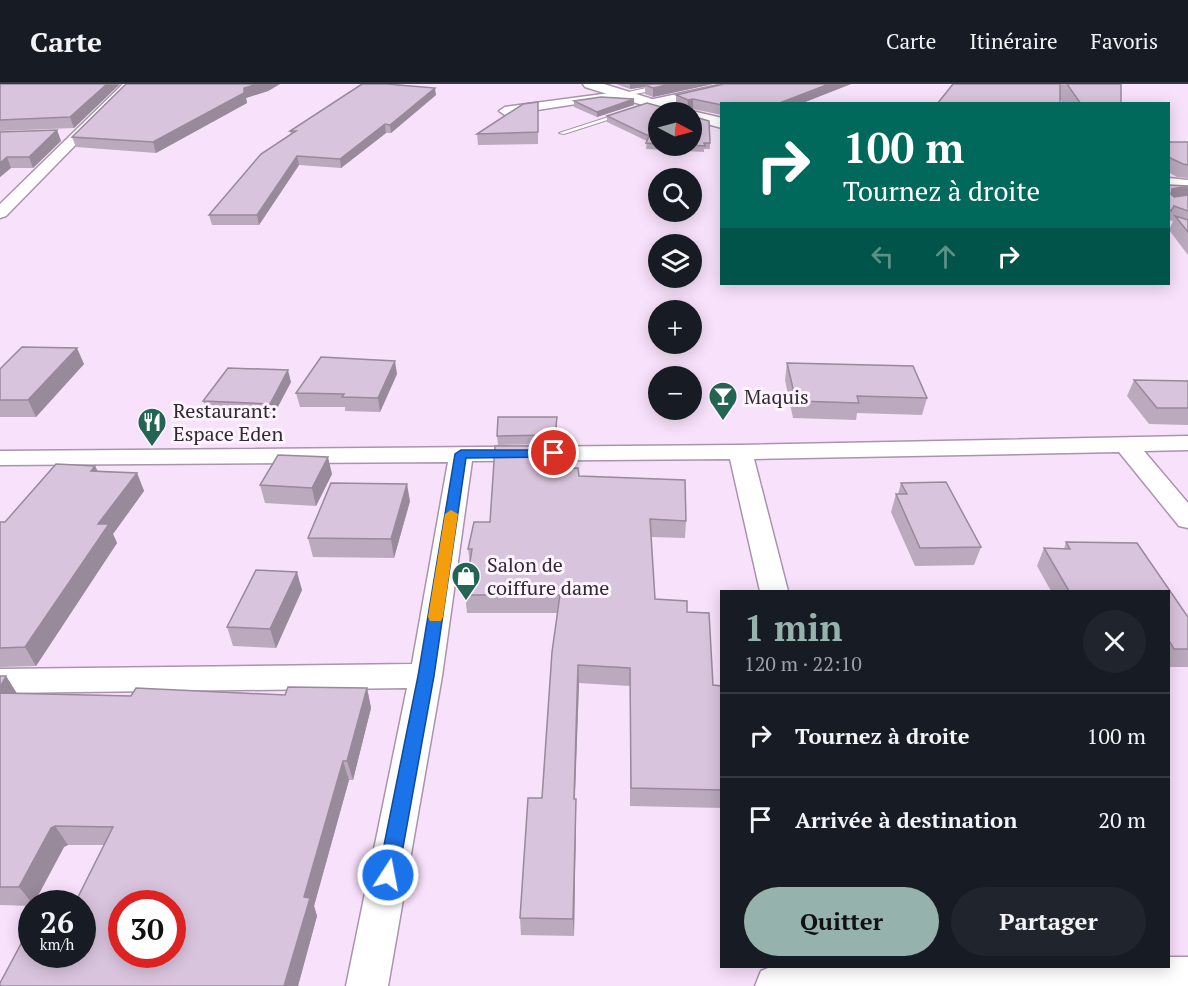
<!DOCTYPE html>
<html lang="fr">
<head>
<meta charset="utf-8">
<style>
  body { margin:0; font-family:"PT Serif",serif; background:#20242c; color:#f1f3f6; height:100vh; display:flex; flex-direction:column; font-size:22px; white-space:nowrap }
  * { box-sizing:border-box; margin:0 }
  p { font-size:20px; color:#9ea1a6 }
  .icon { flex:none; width:33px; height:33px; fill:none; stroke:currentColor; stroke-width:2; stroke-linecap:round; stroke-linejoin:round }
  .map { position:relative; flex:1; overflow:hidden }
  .details { position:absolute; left:720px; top:506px; width:450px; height:378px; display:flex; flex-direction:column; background:#171b24; border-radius:0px; box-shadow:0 3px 15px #0003 }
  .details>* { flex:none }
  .hud { position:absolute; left:720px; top:18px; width:450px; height:183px; border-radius:0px; box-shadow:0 3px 15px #0003; background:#00695c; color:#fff; overflow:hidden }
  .needle { width:39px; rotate:96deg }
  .buttons { position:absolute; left:648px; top:18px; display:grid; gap:12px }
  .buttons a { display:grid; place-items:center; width:54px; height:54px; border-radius:50%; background:#171b24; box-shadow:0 3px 15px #0003; font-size:30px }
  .speed { position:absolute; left:18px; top:806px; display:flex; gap:12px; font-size:30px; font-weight:700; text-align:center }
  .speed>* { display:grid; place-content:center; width:78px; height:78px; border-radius:50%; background:#171b24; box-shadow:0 3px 15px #0003; line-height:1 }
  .speed small { font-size:15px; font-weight:400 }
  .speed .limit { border:9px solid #d22; background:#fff; color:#111 }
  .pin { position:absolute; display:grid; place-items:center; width:51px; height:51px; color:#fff; margin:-26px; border:3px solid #fff; border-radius:50%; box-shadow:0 2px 6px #0007 }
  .me { position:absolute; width:66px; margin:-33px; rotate:11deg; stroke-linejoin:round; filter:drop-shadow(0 0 4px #0008) }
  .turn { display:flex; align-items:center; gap:21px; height:126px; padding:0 24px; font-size:27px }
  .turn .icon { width:78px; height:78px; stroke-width:2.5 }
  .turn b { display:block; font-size:42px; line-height:51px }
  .lanes { display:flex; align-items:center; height:57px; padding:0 24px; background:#0003; justify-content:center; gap:30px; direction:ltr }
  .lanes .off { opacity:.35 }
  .round { display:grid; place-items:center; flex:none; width:63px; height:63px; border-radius:32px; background:#20242c }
  .overview { display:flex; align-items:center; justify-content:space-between; height:102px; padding:0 24px }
  h1 { font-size:36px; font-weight:600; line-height:45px; color:#95b3ac }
  .primary-button { display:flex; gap:12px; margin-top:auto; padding:12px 24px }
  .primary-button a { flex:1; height:69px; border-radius:36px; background:#95b3ac; color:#111; font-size:24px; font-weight:600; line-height:69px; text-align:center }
  .primary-button a+a { background:#20242c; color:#f1f3f6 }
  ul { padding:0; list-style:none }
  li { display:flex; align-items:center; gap:18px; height:84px; padding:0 24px; border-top:2px solid #363941 }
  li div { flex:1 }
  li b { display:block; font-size:22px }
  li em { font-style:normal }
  header { display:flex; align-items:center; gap:36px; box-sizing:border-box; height:84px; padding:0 30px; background:#171b24; border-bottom:2px solid #363941 }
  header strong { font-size:28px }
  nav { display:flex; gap:33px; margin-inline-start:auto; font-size:21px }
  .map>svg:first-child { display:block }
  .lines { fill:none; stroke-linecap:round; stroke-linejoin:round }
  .lane-casing { stroke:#a994ac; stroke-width:2 }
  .street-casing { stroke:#a994ac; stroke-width:3 }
  .primary-casing { stroke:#a994ac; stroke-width:3 }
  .lane { fill:#fff; fill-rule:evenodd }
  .street { fill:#fff; fill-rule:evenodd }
  .primary { fill:#fff; fill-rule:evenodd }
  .wall { fill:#bba9be }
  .shaded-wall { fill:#98899b }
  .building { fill:#d9c4dd; stroke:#98899b; stroke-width:1.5; fill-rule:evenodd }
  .route { fill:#1a73e8; stroke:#114b97; stroke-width:1.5 }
  .slow { fill:#f59e0b }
  .labels { text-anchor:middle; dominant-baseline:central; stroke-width:6; stroke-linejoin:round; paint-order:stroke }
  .poi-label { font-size:20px; fill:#312933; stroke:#fdf4fe; text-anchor:start }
</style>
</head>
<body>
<header>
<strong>Carte</strong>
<nav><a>Carte</a><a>Itinéraire</a><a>Favoris</a></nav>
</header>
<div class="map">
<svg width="1188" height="902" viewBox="0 0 1188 902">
  <rect width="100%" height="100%" fill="#f8e1fb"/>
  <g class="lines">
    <g class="lane-casing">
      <path id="lane" d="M664,0h6l-2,4 -50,9 -3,-2z
        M621,29l5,1 -62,20 -5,-1z"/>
    </g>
    <g class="street-casing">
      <path id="street" d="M123,0h12l-129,132 -6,2v-14z
        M724,0h22l-6,3 -91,21 -6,-4 6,-4z
        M618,8l4,1v4l-117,18 -6,-4 6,-4z
        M1188,352v14l-44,1 44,52v25l-9,-2 -60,-74 -365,7 34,132h-28l-30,-132 -258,2 -30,215 -54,310h-42l61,-298 -407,5v-24l412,-5 36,-202 -448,3v-14l740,-6z
        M1168,873h20v29h-433l6,-15 12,-5h395z"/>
    </g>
    <g class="primary-casing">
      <path id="primary" d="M583,0h21l80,25 2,3h-21l-80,-25z
        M692,27l30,7v10l-30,-8v-8h-4z
        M1168,94l20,2v10l-20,-2z"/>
    </g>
    <use href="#lane" class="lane"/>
    <use href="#street" class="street"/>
    <use href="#primary" class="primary"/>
  </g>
  <path class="wall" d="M0,0h120l-46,44 -74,3z
    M126,0h154l-12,7 -22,7 1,5 -91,50 -80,-6 -4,-10z
    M616,0h97l-60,13 -8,-3v-7l-15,2z
    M724,0h127l-51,20h-78v11l-29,-6 -35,3v34h34v-30l18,27v6h-6v3l-58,-3 1,-8 -40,-19v-6l58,-8h19l-8,-4v-9z
    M953,0h168v20h-58l-3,-5z
    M436,11l-45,38h-5l-45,35 -42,-3 -40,60h-47l-3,-10 82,-80 -1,-4z
    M634,15v6l-37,12 -23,-10v-6z
    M538,18v42l-60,1 -1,-11z
    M57,46l4,11 -28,27h-22l-11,9v-45z
    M1168,58h20v36l-11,-1 -9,-5z
    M1168,101l20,1v69l-19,-25 4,-9 -5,-1z
    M787,279l140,35 -5,17 -65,-2 -1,7 -63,-2 -8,-38z
    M84,280l-48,53h-36v-48z
    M397,290l-17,38 -35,-1v-4h-45l-4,-14z
    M1134,296l54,1v44l-39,-1 -22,-28z
    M291,298l-18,34 -66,-3 -4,-12z
    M557,342l-1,18 -58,1 -1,-9z
    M554,379l-1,6 26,7 107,45 -1,17 -34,-1 4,62 32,13 26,73 9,1v122l-92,-2v-120l-51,-3 -4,116 1,17 -2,120 -53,-1 -1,-17 22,-120 15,-185h-90l-2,-18 5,-31 -2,-15 22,-27z
    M95,382l3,5 39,2 7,18 -31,43 4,9 -81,123 -36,1v-145h5z
    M332,390l-16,32 -51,-3 -5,-18z
    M901,399l80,64 -7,18 -59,1 -24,-54 5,-18h2z
    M410,417l-16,57 -81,-1 -5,-19z
    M1066,458l71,1 51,74v50h-20v-76h-117l-14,-25 7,-18 20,1z
    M302,506l-26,58 -43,-2 -6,-19z
    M0,592h6l11,18 114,2 154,-1 82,-7 4,20 -18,72h-4l-35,126 3,10 -19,70h-298l82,-32 22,-109h-36l-4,2 -30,56h-2v3l-32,-1z"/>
  <path class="shaded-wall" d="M107,0h13l-46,44 -4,-11z
    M258,0h22l-12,7 -22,7 1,5 -91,50 -3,-11 91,-54z
    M630,0h31l-16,1v2l-15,2z
    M671,0h42l-60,13v-9z
    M829,0h22l-51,20h-23z
    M435,4l1,7 -45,38 -1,-8z
    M634,15v6l-37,12v-5z
    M693,15v10l-6,1 1,-10z
    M385,40l1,9 -45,35 -1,-9z
    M57,46l4,11 -28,27 -4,-11z
    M297,72l2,9 -40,60 -2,-10z
    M7,73l4,11 -11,9v-14z
    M1188,103v8l-20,7 4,-13z
    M77,264l7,16 -48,53 -8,-17z
    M395,277l2,13 -17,38 -2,-14z
    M288,286l3,12 -18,34 -3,-12z
    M557,333v9l-1,18 -1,-9z
    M553,362l1,17 -2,23 -1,-17z
    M328,373l4,17 -16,32 -4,-18z
    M95,382l8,18 -12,-13z
    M137,389l7,18 -31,43 4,9 -81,123 -11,-19 73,-123z
    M407,400l3,17 -16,57 -3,-19z
    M297,488l5,18 -26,58 -6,-19z
    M578,581l1,18 -5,133v-17z
    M6,592l12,19 -18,3v-11z
    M367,604l4,20 -18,72 -6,-19z
    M343,677l6,19 -35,126 3,10 -19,70h-14l20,-89z
    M576,715v17l-2,120 -1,-17z
    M55,742l13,19 -4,2 -30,56h-2l-13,-16 32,-59z"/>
  <path class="building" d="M0,0h107l-37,33 -70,3z
    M126,0h132l-14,4v5l-91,49 -81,-5z
    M362,0h25l48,4 -45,37 -5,-1 -45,35 -43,-3 -40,59h-48l52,-61 35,-23h-6z
    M653,0h18l-18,4 -8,-3z
    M724,0h105l-52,20h-55v1l-29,-6 -5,1 -12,-5z
    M953,0h107v20h-123z
    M1067,0h54v20h-40z
    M601,13l33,2 -37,13 -23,-11z
    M538,18v30l-61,2 46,-30z
    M647,19l18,5h25v4h-32v32l-12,-1 3,-7 -42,-20z
    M692,32l17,5 1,22h-6l1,3 -13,-1z
    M57,46l-28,27h-22l-7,6v-31z
    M1168,58h20v23l-5,-1 -15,-7z
    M1168,101l20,1 -16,3 -1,5 3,3 14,-2v16l-14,-5 -3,5 -3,-3z
    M1175,132l13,4v12z
    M22,263l55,1 -49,52h-28v-31z
    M321,273l74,4 -17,37 -36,-1 2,-3 -48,-1z
    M787,279l126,3 14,32 -70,-2 2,7 -63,-2z
    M228,284l60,2 -18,34 -67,-3z
    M1134,296l54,1v27h-31z
    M498,333h59l-2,18 -58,1z
    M495,362h58l-2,23 27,-1 1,8 106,4 1,41 -36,-2 5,80 32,2v11l22,1 4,72 9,1v104l-91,-2 -1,-120 -52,-3 -4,134h2l-3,120 -53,-1 8,-120h14l10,-146 8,-57h-95l7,-46h-4l6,-27h16z
    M278,371l50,2 -16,31 -52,-3z
    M56,380l39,2 -4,5 46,2 -39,51h11l-84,123 -25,1v-126h5z
    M946,398l35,65 -61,1 -24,-54h11l-6,-11z
    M331,399l76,1 -16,55 -83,-1z
    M1066,458l71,1 51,74v32h-14l-6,-10v-48h-99l-25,-43 26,1z
    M256,486l41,2 -27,57 -43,-2z
    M0,592h6l-6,11z
    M288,603l79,1 -20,73h-4l-39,136 6,1 -26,88h-284v-3l29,-54h3v25h50v-51h-7l38,-76 -58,-1 -4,2 -32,59h-19v-194l131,3 5,-8 149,7zM122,819h50v51h-50z"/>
  <path class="route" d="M461,366h93l6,3 -6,4 -88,1 -32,218 -36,199 -3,7 -7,2 -7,-2 -3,-7 40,-199 37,-222z"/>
  <path class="slow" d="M451,426l7,4 -15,103 -2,4h-11l-2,-4 17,-103z"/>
  <defs>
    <g id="bar-pin" transform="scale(1.5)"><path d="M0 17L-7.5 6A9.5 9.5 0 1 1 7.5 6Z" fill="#246452" stroke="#fdf4fe"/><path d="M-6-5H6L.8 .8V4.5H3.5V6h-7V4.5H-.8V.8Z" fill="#fff"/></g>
    <g id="restaurant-pin" transform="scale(1.5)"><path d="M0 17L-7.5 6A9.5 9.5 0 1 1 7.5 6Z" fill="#246452" stroke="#fdf4fe"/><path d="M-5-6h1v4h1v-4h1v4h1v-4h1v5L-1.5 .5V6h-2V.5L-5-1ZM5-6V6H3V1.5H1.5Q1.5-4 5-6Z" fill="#fff"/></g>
    <g id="shop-pin" transform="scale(1.5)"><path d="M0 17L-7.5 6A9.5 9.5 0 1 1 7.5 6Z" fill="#246452" stroke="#fdf4fe"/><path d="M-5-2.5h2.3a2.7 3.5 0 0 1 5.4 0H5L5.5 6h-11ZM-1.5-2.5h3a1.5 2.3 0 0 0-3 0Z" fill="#fff"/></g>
  </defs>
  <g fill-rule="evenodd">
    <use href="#bar-pin" x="723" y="312"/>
    <use href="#restaurant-pin" x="152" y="338"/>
    <use href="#shop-pin" x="466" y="492"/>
  </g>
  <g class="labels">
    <g class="poi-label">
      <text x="744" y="312">Maquis</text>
      <text x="173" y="326">Restaurant:<tspan x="173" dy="23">Espace Eden</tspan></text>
      <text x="487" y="480">Salon de<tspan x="487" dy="23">coiffure dame</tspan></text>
    </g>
  </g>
</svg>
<div class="buttons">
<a><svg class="needle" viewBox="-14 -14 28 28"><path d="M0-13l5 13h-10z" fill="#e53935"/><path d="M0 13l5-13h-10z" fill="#9ea1a6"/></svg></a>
<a><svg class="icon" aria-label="search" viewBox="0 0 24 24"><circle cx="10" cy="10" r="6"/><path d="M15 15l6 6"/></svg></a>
<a><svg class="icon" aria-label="layers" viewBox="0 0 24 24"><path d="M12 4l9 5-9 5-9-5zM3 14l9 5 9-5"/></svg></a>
<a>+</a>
<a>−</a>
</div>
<div class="speed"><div>26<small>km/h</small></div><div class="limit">30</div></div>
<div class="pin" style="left:554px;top:369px;background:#d93025"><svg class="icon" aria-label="arrive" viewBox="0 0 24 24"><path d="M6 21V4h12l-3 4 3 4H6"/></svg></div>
<svg class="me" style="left:388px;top:791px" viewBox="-20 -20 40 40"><circle r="17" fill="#1a73e8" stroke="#fff" stroke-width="3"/><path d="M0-11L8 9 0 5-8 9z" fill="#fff"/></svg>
<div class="hud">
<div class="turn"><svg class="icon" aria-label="right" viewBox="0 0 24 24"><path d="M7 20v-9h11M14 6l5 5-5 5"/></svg><div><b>100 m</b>Tournez à droite</div></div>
<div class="lanes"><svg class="icon off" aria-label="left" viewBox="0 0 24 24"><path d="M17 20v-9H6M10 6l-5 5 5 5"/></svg><svg class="icon off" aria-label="ahead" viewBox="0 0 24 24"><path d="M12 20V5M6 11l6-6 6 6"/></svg><svg class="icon" aria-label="right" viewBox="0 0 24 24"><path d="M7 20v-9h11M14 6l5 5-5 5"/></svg></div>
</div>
<section class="details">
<div class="overview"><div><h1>1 min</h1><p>120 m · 22:10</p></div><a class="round"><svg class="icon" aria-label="close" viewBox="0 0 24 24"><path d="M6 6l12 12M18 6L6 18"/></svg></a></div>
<ul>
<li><svg class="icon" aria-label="right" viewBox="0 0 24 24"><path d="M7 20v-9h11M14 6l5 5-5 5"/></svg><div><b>Tournez à droite</b></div><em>100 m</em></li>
<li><svg class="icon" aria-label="arrive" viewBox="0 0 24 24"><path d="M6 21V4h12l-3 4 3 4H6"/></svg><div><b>Arrivée à destination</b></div><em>20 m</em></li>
</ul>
<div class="primary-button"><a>Quitter</a><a>Partager</a></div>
</section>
</div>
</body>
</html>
